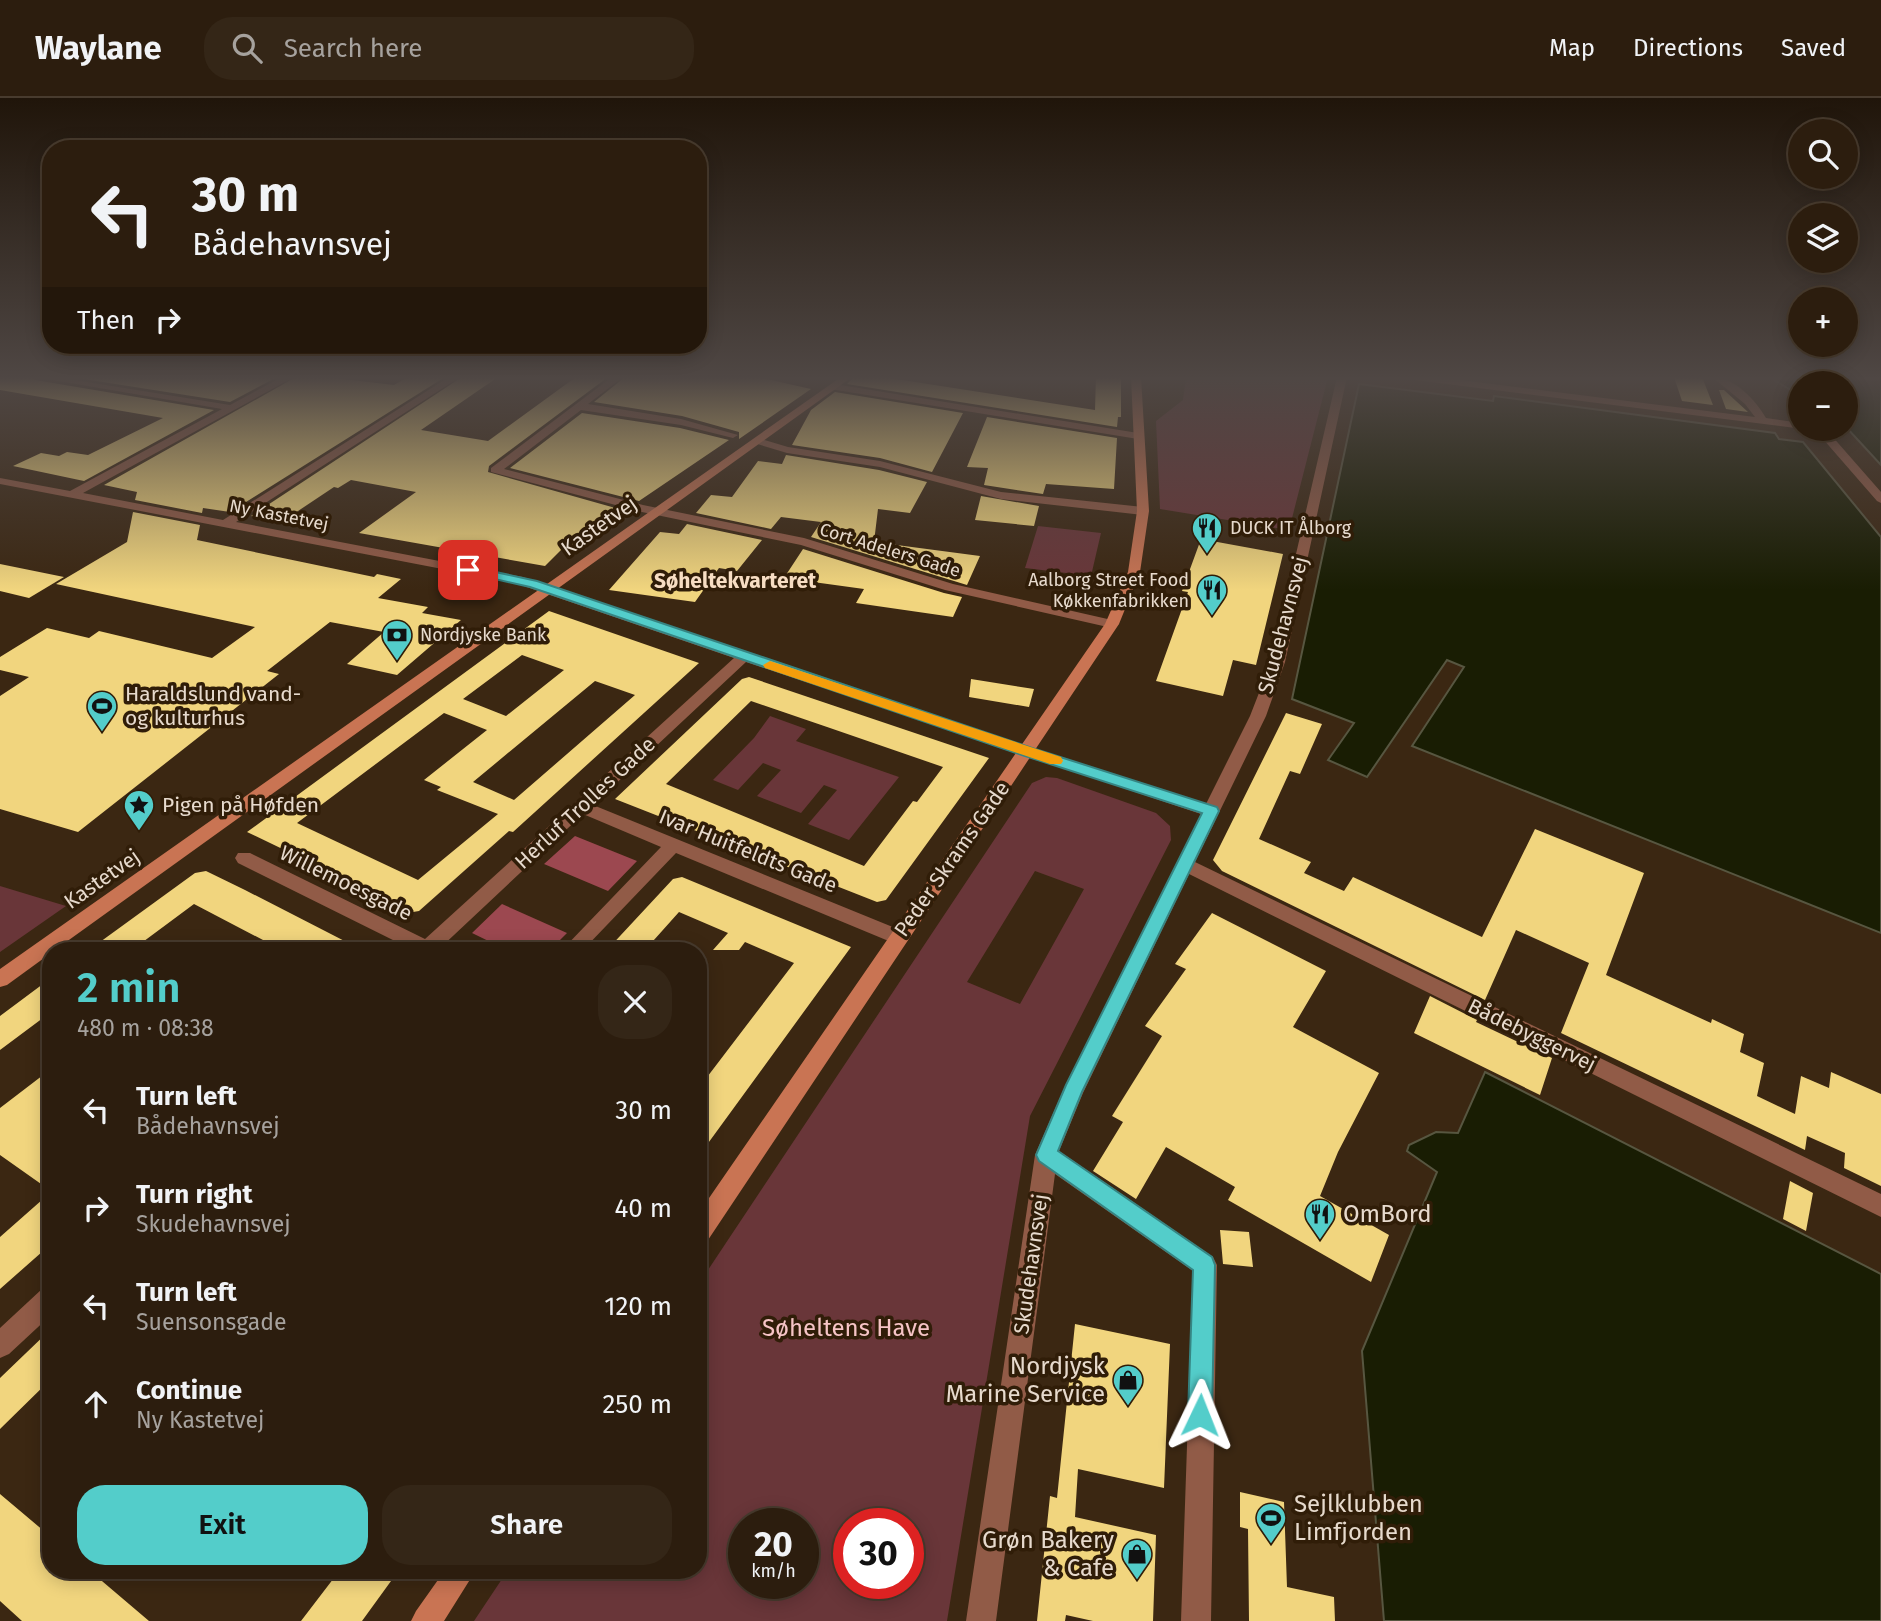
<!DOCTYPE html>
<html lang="en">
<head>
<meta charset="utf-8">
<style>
  body { margin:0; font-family:"Fira Sans",sans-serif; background:#342617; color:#f1f3f6; height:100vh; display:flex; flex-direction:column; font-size:26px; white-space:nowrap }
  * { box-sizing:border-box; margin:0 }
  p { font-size:23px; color:#a6a29e }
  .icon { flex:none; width:38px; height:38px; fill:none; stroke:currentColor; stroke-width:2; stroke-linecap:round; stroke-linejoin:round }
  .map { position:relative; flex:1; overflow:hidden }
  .panel { position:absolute; left:42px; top:844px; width:665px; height:637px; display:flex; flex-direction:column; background:#2c1d0e; border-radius:28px; box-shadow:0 4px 18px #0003,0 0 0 2px #483b2e }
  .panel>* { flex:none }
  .hud { position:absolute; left:42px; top:42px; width:665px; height:214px; border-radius:28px; box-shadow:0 4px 18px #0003,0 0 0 2px #483b2e; background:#2c1d0e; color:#f1f3f6; overflow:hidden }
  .controls { position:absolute; left:1788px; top:21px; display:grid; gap:14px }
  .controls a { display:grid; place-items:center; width:70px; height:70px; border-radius:50%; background:#2c1d0e; box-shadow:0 4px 18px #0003,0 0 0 2px #483b2e; font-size:35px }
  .speed { position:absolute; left:728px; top:1410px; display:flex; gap:14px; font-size:35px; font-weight:700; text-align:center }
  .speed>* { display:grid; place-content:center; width:91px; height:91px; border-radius:50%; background:#2c1d0e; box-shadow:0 4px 18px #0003,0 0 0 2px #483b2e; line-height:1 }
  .speed small { font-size:18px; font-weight:400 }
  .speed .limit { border:10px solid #d22; background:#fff; color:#111 }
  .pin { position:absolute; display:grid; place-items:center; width:60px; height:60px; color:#fff; margin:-30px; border-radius:14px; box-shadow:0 4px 10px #0006 }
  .me { position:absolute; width:77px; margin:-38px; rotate:2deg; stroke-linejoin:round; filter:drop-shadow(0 0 5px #0008) }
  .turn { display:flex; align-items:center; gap:24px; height:147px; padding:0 35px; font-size:32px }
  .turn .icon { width:91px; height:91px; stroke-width:2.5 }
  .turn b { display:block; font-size:49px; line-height:60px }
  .then { display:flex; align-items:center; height:66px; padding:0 35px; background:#0003; gap:14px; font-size:26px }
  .round { display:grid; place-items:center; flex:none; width:74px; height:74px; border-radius:28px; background:#342617 }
  .head { display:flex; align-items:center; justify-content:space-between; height:119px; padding:0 35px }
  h1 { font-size:42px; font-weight:600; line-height:52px; color:#53cdca }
  .cta { display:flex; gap:14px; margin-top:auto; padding:14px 35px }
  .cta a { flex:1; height:80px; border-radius:28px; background:#53cdca; color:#111; font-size:28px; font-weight:600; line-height:80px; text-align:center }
  .cta a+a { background:#342617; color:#f1f3f6 }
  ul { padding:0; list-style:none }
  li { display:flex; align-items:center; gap:21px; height:98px; padding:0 35px }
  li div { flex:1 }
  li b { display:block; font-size:26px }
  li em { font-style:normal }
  header { display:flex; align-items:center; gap:42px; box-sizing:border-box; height:98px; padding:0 35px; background:#2c1d0e; border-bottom:2px solid #483b2e }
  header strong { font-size:33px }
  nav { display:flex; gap:38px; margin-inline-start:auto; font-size:24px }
  .search { width:490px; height:63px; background:#342617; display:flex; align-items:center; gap:18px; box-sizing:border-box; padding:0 24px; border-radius:28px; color:#a6a29e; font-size:26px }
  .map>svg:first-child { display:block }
  .green { fill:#693639; fill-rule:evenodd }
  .forest { fill:#9c4850 }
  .water { fill:#191d03; stroke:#575640; stroke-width:2 }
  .building { fill:#f1d57e; fill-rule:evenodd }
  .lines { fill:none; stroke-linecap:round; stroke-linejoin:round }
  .street { fill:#915b47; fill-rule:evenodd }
  .secondary { fill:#c97453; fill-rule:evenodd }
  .route { fill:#53cdca; stroke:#368583; stroke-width:2 }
  .slow { fill:#f59e0b }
  .labels { text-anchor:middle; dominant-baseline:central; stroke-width:7; stroke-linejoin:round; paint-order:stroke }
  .far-street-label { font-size:18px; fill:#e7dacd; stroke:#301d08 }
  .far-poi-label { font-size:18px; fill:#e7dacd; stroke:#301d08; text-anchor:start }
  .street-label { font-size:21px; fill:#e7dacd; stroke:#301d08 }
  .far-quarter-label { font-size:21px; font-weight:bold; fill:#f7ddc3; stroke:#301d08 }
  .poi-label { font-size:21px; fill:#e7dacd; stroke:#301d08; text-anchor:start }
  .near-poi-label { font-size:24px; fill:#e7dacd; stroke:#301d08; text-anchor:start }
  .near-park-label { font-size:24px; fill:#f6c4c6; stroke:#301d08 }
</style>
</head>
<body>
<header>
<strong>Waylane</strong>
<div class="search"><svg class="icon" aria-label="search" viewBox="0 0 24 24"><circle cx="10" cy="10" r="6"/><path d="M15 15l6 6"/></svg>Search here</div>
<nav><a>Map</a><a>Directions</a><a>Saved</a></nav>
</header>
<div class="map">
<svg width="1881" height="1523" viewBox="0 0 1881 1523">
  <rect width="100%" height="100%" fill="#3b2712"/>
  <path class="green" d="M1186,279h142l-39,153 -129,-21 -4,-88 27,-21z
    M1038,428l63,7 -10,43 -66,-8z
    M770,618l36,13 -10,12 103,36 -50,63 -41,-16 29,-34 -13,-5 -23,28 -44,-17 24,-26 -18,-7 -25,27 -25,-10 41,-42z
    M1046,679l11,1 99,35 14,13 1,14 -141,276 -83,505h-473l34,-51h190v-285l334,-502zM1035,773l49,18 -64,115 -53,-22zM803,1426v60h-59v-60zM908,1426v60h-59v-60z
    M0,788l66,20 -66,46z"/>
  <path class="forest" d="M575,738l62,25 -29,30 -64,-27z
    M502,806l65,29 -17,17h-43l-35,-17z"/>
  <path class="water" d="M1769,279h112v88l-35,-38v-44h-45v13z
    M1359,286l134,17 1,-5 281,37 4,6 24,3 78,95v396l-469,-187 52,-79 -17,-7 -80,117 -39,-17 26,-37 -62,-24z
    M1485,974l396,202v347h-497l-22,-270 75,-179 -30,-21 2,-6 27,-13 22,1z"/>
  <path class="building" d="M0,279h32l3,3 179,30 -130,71 -71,-15 28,-13 18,3 8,-4 21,3 75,-37 -163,-28z
    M71,279h206l-47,25z
    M296,279h30l68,8 14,-8h37l-215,135 -27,-4 -1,5 -67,-13 2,-8 -33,-7z
    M462,279h36l-77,53 67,11 88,-64h32l-119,89 -1,6 138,39 -52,36 -8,-2 -21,21 -186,-33 57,-41 -65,-12 -13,8 -4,-1 -51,34 -32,-5z
    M625,279h132l54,12 -72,50v-7l-57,-16 -88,-14z
    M854,279h29l212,33 1,-33h25v40h-3l-1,10 -270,-43z
    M1674,279h28l11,28 -31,-4z
    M1719,292h5l24,22 -22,-3z
    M835,294l128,21 -31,59 -52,-14 -88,-13 19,-35z
    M582,315l98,15 49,12 -90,61 -129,-33z
    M987,319l130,21 -3,51 -68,-5 -3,10 -59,-9 4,-17 -21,-1z
    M786,357l93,15 48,12 -17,31 -32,-4 -4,33 106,14 -13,29 -156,-48 10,-15 -40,-5 -10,12 -75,-16 15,-18 21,2 26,-36 24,3z
    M981,398l58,10 -5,20 -59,-6z
    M133,414l67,13 -3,15 177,37 3,-3 24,5 -23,19 50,9 -6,6 39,7 -64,55 -50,-11 37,-32 -54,-10 -63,49 12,3 -201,158 -78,-23v-113l29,-19 -29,-7v-13l47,-29 42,10 10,-7 113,27 43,-31 -199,-43 71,-42z
    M687,426l75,16 -25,31 -18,-3 -24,34 -86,-12 51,-58 19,2z
    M1201,441l82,15 -27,111 -23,-5 -10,36 -67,-15 32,-89 -6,-1z
    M803,451l141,44 18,4 -9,20 -97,-14 8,-14 -80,-11z
    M0,466l64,13 -35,21 -29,-7z
    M549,513l150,52 -186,169 -4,-1 -90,80 -6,1 -166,-80zM522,557l42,15 -58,46 -43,-17zM595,583l40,14 -121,105 -41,-18zM444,615l43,17 -63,50 17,7 -4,3 61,24 -80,66 -121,-57z
    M749,579l240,81 -103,142 -9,2 -262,-103 127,-120zM751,603l79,27 113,39 -26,35 -4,-1 -49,65 -198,-82z
    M971,581l63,10 -5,18 -60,-10z
    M1286,615l36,11 -22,50 -10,-3 -31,68 52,23 -7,11 40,18 9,-14 129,60 53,-108 109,44 -38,102 105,48 1,-4 32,15 -4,18 24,11 -7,33 38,18 6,-38 28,12 2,-16 50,22v92l-37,-18 1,-15 -38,-17 -2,14 -244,-117 28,-70 -73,-33 -31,70 -263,-129 -9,-11z
    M206,773l39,19 117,60h-80l-88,-46 -62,46h-43l106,-77z
    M682,779l169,70 -153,210v-68l96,-126 -49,-21 -6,8h-26l15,-17 -49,-21 -34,38h-38l66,-71z
    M1212,815l114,58 -33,56 86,46 -41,79 -18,44 69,39 -18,47 -143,-82 7,-13 -69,-40 -30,52 -43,-28 30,-49 -11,-6 50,-80 -17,-10 41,-57 -11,-5z
    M51,880v34l-51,38v-34z
    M1430,898l47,24 -1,2 76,36 -12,37 -126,-62z
    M51,971v122l-51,-36v-47z
    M1790,1083l23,12 -7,38 -23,-12z
    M51,1094v52l-51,45v-52z
    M1220,1132l29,2 4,35 -30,-3z
    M1075,1226l95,20 -6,144 -86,-19 -3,48 81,18 -3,86h-60l-27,-6 -1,6h-28l13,-125 7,2z
    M51,1231v50l-51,50v-51z
    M1240,1394l44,10 3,85 47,10 1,24h-86l-1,-92 -8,-2z
    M0,1396l51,43v33h38l60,51h-127l-22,-20z
    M340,1472h59l-37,51h-61z"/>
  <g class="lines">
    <path class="street" d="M35,279h21l174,28 52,-28h12l-211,116 140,27 226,-143h11l-224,145 287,55 510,171 173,56 44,-88 21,-54 66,-285h10l-62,285 -19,54 -71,146 686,332v23l-692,-343 -106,219 -24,58 154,106 4,8 -6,356h-30l12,-350 -138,-97 -59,447h-30l69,-466 31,-71 135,-270 -455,-152 -153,143 312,127 2,5 -2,5 -7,2 -7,-2 -215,-89 -93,97h-21l99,-103 -78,-33 -145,136h-25l-175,-87 -3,-5 3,-5h12l175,86 309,-281 -219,-75 -515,-99v-6l70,13 152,-82z
      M612,279h11l-35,27 93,15 57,16 -5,3 -52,-13 -100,-15 -77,59 139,36 161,33 149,46 159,36 7,4 -7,4 -167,-38 -144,-45 -159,-33 -151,-40v-4z
      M1410,279h26l319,40 -10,-13 -33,-27c21,-1 44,23 54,41l35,5 2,6 -388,-49z
      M834,286l304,49 5,3 -5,3 -308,-50 -1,-2z
      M1808,331h12l11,6 50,57v11l-4,-2 -54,-62z
      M758,340l30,9 92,14 121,31 142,15 6,4 -6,4 -142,-16 -121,-32 -93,-14 -33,-10 -1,-2z
      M51,1188v29l-42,39 -9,4v-30l42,-39z"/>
    <path class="secondary" d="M841,279h11l-797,573h-4v3l-44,32 -7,2v-18z
      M1131,279h10l8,134 -9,61 -21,52 -413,619 -8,3v-32l407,-590 23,-52 9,-61z
      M445,1472h31l-32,51h-33l5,-10z"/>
  </g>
  <linearGradient id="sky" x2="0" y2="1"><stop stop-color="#20150a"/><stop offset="0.57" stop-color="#4f4744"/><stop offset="1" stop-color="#4f4744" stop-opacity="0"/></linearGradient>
  <rect width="1881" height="492" fill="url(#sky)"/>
  <path class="route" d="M468,468l69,15 495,167 185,59 2,4 -137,281 -24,59 154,106 3,8 -3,150 -3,8 -9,4 -8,-4 -4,-8 5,-145 -154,-109 -3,-6 30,-70 136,-272 -180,-58 -492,-168 -66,-15v-5z"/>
  <path class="slow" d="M770,563l291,96 2,4 -2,3h-11l-285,-96 -2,-3z"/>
  <defs>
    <g id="restaurant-pin" transform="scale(1.575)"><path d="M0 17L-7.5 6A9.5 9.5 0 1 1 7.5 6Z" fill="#53cdca" stroke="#301d08"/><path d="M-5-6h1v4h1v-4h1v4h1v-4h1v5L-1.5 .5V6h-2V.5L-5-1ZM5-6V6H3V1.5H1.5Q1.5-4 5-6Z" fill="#111"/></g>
    <g id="bank-pin" transform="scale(1.575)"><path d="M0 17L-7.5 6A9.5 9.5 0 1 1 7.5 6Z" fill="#53cdca" stroke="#301d08"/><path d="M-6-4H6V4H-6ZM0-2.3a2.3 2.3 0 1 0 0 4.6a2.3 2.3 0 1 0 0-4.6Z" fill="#111"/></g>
    <g id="stadium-pin" transform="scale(1.575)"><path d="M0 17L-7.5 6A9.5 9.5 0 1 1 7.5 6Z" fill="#53cdca" stroke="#301d08"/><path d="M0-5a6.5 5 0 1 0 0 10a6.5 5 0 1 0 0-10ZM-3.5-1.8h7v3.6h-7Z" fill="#111"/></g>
    <g id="sight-pin" transform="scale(1.575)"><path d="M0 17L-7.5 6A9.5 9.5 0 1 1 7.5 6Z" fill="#53cdca" stroke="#301d08"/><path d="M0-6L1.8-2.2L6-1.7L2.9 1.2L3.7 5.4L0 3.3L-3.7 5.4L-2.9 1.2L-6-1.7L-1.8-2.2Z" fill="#111"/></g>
    <g id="shop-pin" transform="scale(1.575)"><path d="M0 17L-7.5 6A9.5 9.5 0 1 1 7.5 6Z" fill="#53cdca" stroke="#301d08"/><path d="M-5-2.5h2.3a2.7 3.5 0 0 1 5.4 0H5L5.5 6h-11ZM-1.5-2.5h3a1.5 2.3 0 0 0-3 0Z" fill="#111"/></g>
  </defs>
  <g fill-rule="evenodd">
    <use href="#restaurant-pin" x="1207" y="430"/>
    <use href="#restaurant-pin" x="1212" y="492"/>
    <use href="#bank-pin" x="397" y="537"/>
    <use href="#stadium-pin" x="102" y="608"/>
    <use href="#sight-pin" x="139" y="707"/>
    <use href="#restaurant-pin" x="1320" y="1116"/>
    <use href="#shop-pin" x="1128" y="1282"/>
    <use href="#stadium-pin" x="1271" y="1420"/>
    <use href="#shop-pin" x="1137" y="1456"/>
  </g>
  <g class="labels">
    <g class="far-street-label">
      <text transform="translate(279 417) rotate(11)">Ny Kastetvej</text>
      <text transform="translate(890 452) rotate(17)">Cort Adelers Gade</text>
    </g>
    <g class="far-poi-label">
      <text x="1230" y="430">DUCK IT Ålborg</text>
      <text x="1189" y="482" text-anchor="end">Aalborg Street Food<tspan x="1189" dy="21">Køkkenfabrikken</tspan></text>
      <text x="420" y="537">Nordjyske Bank</text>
    </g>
    <g class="street-label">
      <text transform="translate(599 428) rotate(-35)">Kastetvej</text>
      <text transform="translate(1283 527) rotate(-75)">Skudehavnsvej</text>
      <text transform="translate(585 705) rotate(-43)">Herluf Trolles Gade</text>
      <text transform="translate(748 753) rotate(22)">Ivar Huitfeldts Gade</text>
      <text transform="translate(952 761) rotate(-55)">Peder Skrams Gade</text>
      <text transform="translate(102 781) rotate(-35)">Kastetvej</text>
      <text transform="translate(346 785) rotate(26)">Willemoesgade</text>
      <text transform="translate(1532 937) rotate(26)">Bådebyggervej</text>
      <text transform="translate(1031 1166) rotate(-82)">Skudehavnsvej</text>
    </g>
    <g class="far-quarter-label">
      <text x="735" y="483">Søheltekvarteret</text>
    </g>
    <g class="poi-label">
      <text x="125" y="596">Haraldslund vand-<tspan x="125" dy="24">og kulturhus</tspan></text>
      <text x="162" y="707">Pigen på Høfden</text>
    </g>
    <g class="near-poi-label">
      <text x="1343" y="1116">OmBord</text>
      <text x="1105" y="1268" text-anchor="end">Nordjysk<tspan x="1105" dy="28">Marine Service</tspan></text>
      <text x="1294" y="1406">Sejlklubben<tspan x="1294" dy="28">Limfjorden</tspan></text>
      <text x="1114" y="1442" text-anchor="end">Grøn Bakery<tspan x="1114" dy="28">&amp; Cafe</tspan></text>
    </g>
    <g class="near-park-label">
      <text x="846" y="1230">Søheltens Have</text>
    </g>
  </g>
</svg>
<div class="controls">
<a><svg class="icon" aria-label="search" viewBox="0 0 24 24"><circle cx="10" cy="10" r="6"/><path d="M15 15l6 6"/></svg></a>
<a><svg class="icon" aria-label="layers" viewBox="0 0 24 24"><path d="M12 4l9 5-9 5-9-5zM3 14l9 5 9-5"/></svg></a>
<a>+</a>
<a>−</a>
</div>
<div class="speed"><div>20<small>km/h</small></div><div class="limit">30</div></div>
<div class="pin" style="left:468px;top:472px;background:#d93025"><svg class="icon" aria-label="arrive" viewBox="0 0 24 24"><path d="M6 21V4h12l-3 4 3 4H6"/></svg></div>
<svg class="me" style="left:1200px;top:1317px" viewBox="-20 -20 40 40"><path d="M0-17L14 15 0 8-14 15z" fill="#53cdca" stroke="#fff" stroke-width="4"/></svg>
<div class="hud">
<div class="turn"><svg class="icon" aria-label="left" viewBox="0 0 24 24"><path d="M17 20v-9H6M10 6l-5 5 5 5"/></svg><div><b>30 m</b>Bådehavnsvej</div></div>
<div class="then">Then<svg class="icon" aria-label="right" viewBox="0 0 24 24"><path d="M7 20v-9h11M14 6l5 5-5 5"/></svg></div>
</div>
<section class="panel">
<div class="head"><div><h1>2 min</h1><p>480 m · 08:38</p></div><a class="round"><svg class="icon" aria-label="close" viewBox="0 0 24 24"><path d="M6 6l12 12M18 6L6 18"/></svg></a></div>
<ul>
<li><svg class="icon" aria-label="left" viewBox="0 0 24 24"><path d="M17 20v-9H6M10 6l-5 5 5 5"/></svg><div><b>Turn left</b><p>Bådehavnsvej</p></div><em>30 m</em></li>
<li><svg class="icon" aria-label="right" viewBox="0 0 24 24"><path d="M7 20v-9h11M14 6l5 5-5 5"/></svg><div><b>Turn right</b><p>Skudehavnsvej</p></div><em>40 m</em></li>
<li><svg class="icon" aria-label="left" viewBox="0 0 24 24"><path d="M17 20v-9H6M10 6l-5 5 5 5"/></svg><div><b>Turn left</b><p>Suensonsgade</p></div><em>120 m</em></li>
<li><svg class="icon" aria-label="ahead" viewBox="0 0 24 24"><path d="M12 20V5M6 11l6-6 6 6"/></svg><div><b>Continue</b><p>Ny Kastetvej</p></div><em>250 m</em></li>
</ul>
<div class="cta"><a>Exit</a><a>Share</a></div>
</section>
</div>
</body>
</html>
